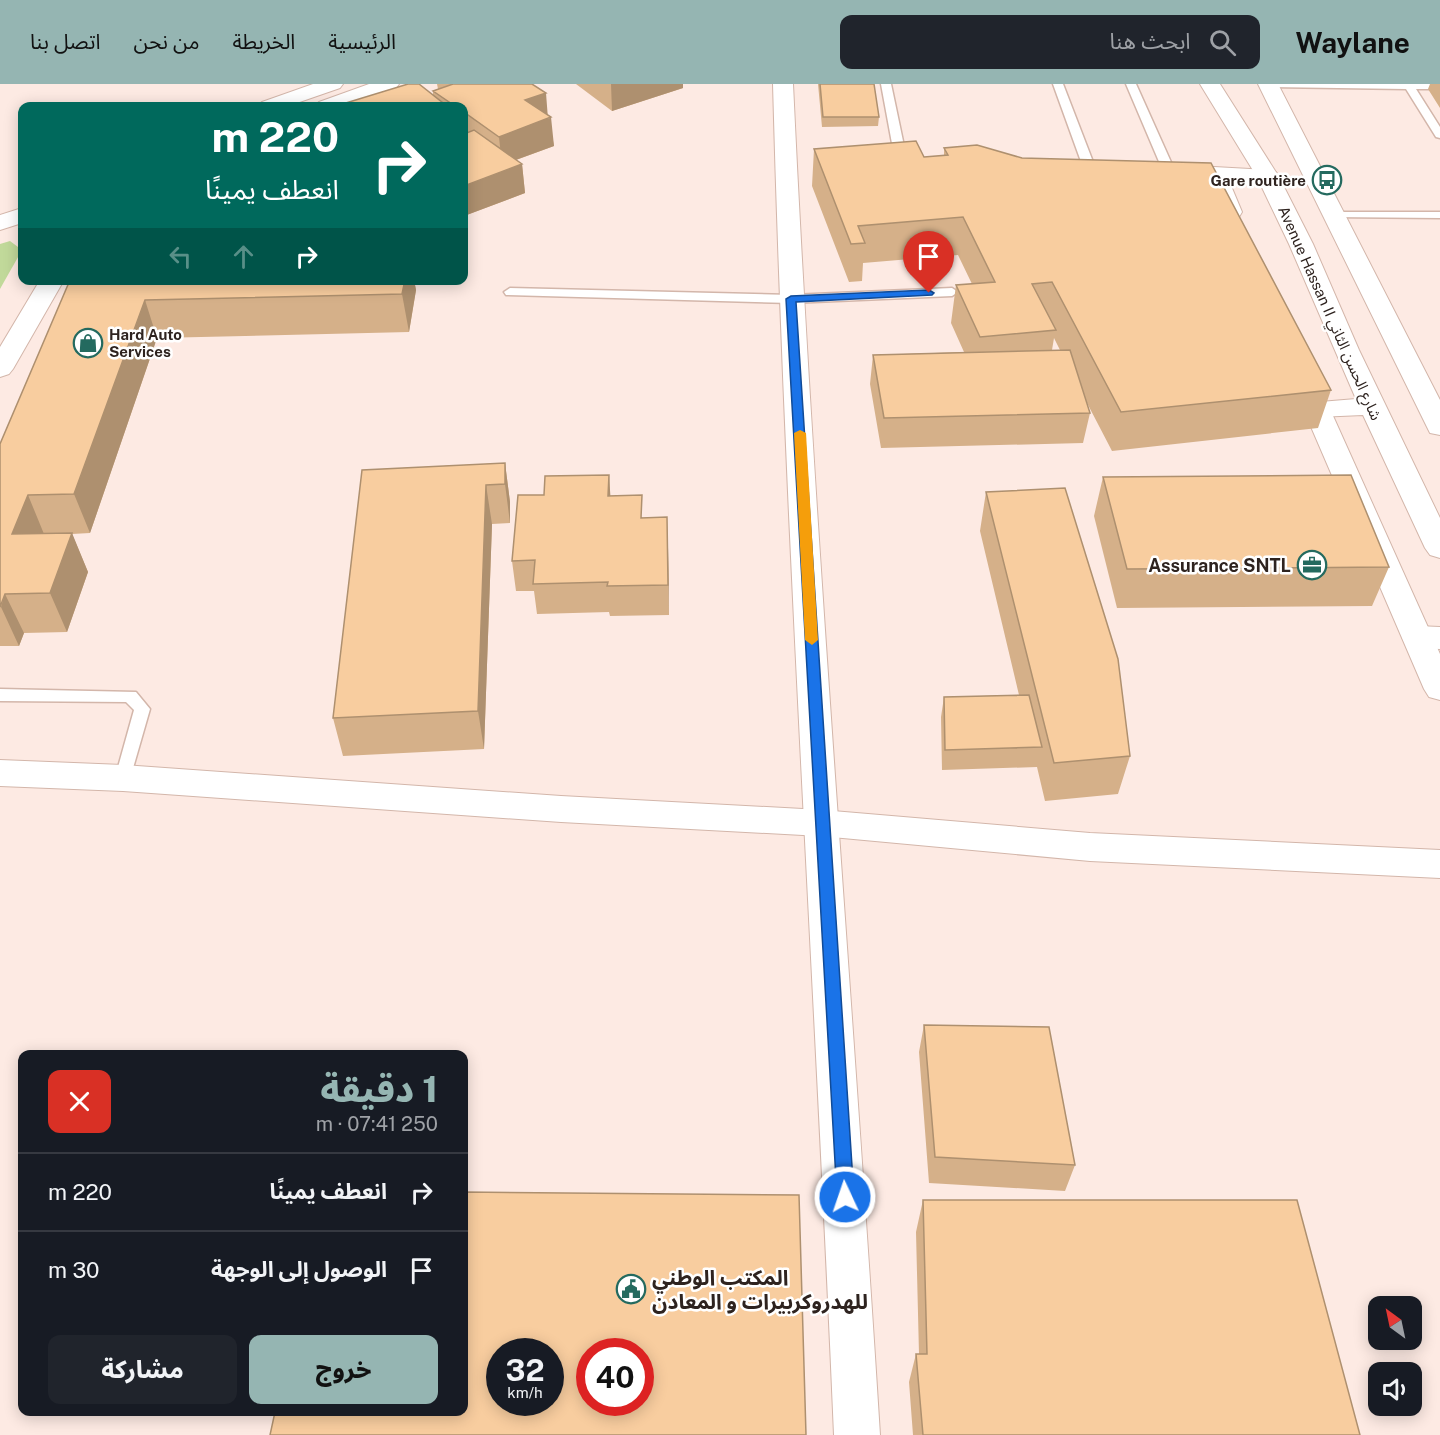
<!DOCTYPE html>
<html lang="ar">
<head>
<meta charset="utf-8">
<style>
  body { margin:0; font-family:"Public Sans","Noto Sans Arabic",sans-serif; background:#20242c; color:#f1f3f6; direction:rtl; height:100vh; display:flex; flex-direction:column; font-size:22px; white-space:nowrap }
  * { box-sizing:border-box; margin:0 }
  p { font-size:20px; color:#9ea1a6 }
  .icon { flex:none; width:33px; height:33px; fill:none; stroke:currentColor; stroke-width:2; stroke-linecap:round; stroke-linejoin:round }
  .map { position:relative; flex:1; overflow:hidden; direction:ltr }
  .panel { position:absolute; left:18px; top:966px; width:450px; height:366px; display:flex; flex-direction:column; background:#171b24; border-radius:12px; box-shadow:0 3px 15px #0003; direction:rtl }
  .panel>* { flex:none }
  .hud { position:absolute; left:18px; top:18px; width:450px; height:183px; border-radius:12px; box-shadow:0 3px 15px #0003; direction:rtl; background:#00695c; color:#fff; overflow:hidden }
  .needle { width:39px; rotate:327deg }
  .controls { position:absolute; left:1368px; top:1212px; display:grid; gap:12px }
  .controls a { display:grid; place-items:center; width:54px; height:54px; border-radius:12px; background:#171b24; box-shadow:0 3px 15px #0003; font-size:30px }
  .speed { position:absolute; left:486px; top:1254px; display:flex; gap:12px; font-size:30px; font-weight:700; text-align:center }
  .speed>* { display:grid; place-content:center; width:78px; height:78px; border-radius:50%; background:#171b24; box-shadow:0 3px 15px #0003; line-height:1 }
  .speed small { font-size:15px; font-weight:400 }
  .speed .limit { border:9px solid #d22; background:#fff; color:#111 }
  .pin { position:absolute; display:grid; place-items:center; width:51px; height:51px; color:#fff; margin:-62px -26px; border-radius:50% 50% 50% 0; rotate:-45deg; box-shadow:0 0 6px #0007 }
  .pin .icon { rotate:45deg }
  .me { position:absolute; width:66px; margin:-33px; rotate:357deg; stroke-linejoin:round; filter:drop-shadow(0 0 4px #0008) }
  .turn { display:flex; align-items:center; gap:21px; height:126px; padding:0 30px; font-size:27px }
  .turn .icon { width:78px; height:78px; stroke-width:2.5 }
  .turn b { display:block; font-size:42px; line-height:51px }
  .lanes { display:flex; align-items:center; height:57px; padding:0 30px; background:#0003; justify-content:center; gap:30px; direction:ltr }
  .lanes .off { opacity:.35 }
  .round { display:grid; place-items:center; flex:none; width:63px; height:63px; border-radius:12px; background:#20242c }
  .head { display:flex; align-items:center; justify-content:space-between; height:102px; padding:0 30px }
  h1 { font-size:36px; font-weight:800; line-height:45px; color:#95b5b2 }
  .button { display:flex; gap:12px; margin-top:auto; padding:12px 30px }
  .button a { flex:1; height:69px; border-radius:12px; background:#95b5b2; color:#111; font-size:24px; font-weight:800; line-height:69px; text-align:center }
  .button a+a { background:#20242c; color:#f1f3f6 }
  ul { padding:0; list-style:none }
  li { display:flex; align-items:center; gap:18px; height:78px; padding:0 30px; border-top:2px solid #363941 }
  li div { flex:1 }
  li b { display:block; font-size:22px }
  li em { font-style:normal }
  header { display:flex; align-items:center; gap:36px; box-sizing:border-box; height:84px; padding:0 30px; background:#95b5b2; color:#111 }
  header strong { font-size:28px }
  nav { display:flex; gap:33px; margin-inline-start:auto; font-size:21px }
  .search { width:420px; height:54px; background:#20242c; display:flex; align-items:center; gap:15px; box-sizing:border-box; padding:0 21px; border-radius:12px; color:#9ea1a6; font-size:22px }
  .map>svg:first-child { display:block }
  .green { fill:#c1d99a }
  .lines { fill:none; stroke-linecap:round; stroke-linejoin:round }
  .lane-casing { stroke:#d3b6aa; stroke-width:3 }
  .street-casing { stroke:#d3b6aa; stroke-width:2 }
  .secondary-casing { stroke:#d3b6aa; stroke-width:2 }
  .primary-casing { stroke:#d3b6aa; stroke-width:2 }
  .lane { fill:#fff; fill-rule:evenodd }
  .street { fill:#fff; fill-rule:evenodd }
  .secondary { fill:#fff; fill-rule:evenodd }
  .primary { fill:#fff; fill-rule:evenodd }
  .wall { fill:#d5b089; fill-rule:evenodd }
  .shaded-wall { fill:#ae906f }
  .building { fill:#f8cd9f; stroke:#ae906f; stroke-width:1.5; fill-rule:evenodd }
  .route { fill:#1a73e8; stroke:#114b97; stroke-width:1.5 }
  .slow { fill:#f59e0b }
  .labels { text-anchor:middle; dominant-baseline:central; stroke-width:5; stroke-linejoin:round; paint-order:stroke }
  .far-poi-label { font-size:15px; font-weight:bold; fill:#2e231f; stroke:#fff; text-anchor:end }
  .far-street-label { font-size:15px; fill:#2e231f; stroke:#fff }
  .poi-label { font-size:18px; font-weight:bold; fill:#2e231f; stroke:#fff; text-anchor:end }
  .near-poi-label { font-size:21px; font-weight:bold; fill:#2e231f; stroke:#fff; text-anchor:start }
</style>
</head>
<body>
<header>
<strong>Waylane</strong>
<div class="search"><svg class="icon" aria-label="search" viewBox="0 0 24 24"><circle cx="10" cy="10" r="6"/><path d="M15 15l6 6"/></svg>ابحث هنا</div>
<nav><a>الرئيسية</a><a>الخريطة</a><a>من نحن</a><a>اتصل بنا</a></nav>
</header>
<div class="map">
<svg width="1440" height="1351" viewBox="0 0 1440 1351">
  <rect width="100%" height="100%" fill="#fdeae3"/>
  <path class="green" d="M10,157l12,9 -22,39v-45z"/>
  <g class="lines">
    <g class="lane-casing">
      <path id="lane" d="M881,0h10l17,81 -2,2h-8l-2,-2z
        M1053,0h10l32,83 -2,2 -4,1 -6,-3z
        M1126,0h10l39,87 -2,2 -4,1 -6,-3z
        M1263,0h177v5h-24l24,38v11l-4,-1 -30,-48 -138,-2z
        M1334,128h106v6l-110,-1 -2,-2z
        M510,204l281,7 161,-7 6,4 -6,4 -161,7 -285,-8 -2,-3z
        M0,605l136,3 14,17 -21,73 -6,2 -6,-2 -2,-4 19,-68 -8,-8 -126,-1z"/>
    </g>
    <g class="street-casing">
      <path id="street" d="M1214,83l54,3 8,2 3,5 -3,5 -8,2 -39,-3 13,31 -3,5 -8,2 -8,-2 -3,-5 -17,-38 3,-5z
        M1303,286l9,2 4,6 124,276v46l-11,-3 -5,-8 -134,-311 4,-6z
        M0,676l123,5 438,31 260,14 269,23 350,17v28l-350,-17 -269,-25 -260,-14 -438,-31 -123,-5z"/>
    </g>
    <g class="secondary-casing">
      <path id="secondary" d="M773,0h20c21,451 59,901 87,1351h-46c-19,-450 -49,-900 -61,-1351z
        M40,196h24l-51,89 -4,5 -9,3v-30z"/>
    </g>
    <g class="primary-casing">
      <path id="primary" d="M313,0h30l-3,4 -52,18h-30l4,-4z
        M369,0h30l-3,4 -51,18h-30l4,-4z
        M1200,0h20l59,93 34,67 46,106 81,168v40l-10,-3 -5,-7 -62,-133 -46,2 -9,-2 -4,-6 4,-6 48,-4 -67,-155 -32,-67z
        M1258,0h20l162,316v35l-10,-2 -3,-6z
        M22,124v15l-22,7v-15z
        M1417,542l23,1v22l-23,-1 -11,-3 -4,-8 4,-8z"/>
    </g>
    <use href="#lane" class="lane"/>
    <use href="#street" class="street"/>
    <use href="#secondary" class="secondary"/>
    <use href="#primary" class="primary"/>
  </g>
  <path class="wall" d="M437,0h95l16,31 6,31 -38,14 6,4 3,29 -61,23v-110h-128l97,-11v-4l5,-2z
    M576,0h107v4l-71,23z
    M818,0h56l5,33 -1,9 -56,1z
    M1430,0h10v24l-12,-19z
    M944,64l387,242 -13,38 -206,23 -26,-50 4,12 -7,30 -202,5 -11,-64 3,-29 91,-3 -13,-29 5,-38 16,-1 -14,-29 -95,8 -1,18 -13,1 -37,-96 2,-37 110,8 20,-1zM1054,254l6,12h-8z
    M70,196h344l2,10 -7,42 -252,6 -67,195 -18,1 16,38 -21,60 -43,1 -5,13h-19v-202z
    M505,379l5,39v21l-18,1 -8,225 -141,7 -10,-38 29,-248z
    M609,391l1,21 33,22 25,29 1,68 -59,1 -1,-4 -72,2 -3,-23h-18l-4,-30 32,-66z
    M1103,393l286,90 -17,39 -255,2 -23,-92z
    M986,408l144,264 -12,38 -73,7 -8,-34 -95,3 -1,-53 3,-20 75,-2 -39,-164z
    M924,941l151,140 -10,26 -136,-8 -10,-131z
    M923,1116l437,235h-447l-4,-53 7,-28h3l-3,-122z"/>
  <path class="shaded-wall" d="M611,0h72v4l-71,23z
    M546,9l2,26 3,-2 3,29 -52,19 -3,-28 26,-37z
    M443,19l1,3h-13z
    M522,80l3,29 -61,23v-30z
    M405,196h9l2,10 -7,42 -7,-38z
    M145,216l12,38 -67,195 -16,-39z
    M505,379l5,39v21l-5,-39z
    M609,391l2,30 -3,-9z
    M486,401l6,39 -8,225 -6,-38z
    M28,411l16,39h-32z
    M667,433l1,30 1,68 -1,-30z
    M72,449l16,39 -21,60 -17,-39z
    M5,510l19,39 -5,13 -18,-39z"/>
  <path class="building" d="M408,0h11l24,19 -12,3h-95z
    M453,0h79l14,9 -21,7 26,17 -52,20 -35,-25v-6h-9l-22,-15z
    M820,0h54l5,33h-56z
    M474,46l48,34 -58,22v-52z
    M916,57l8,16 24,-2 -4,-7 33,-3 45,13 189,5 120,227 -210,22 -69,-130 -20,2 24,46 -76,7 -24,-52 39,-3 -32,-65 -105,9 7,17 -14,1 -37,-95z
    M70,196h335l-3,14 -257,6 -71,194 -46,1 -16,39 60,-1 -22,60 -45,1 -5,13v-163z
    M1070,266l20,63 -206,5 -11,-63z
    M505,379v21l-19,1 -8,226 -145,7 29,-248z
    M609,391l-1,21 34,-1 -1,23 26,-1 1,68 -61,1 1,-4 -75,2 2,-24 -23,1 6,-66h26l1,-19z
    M1351,391l38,92 -262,2 -24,-92z
    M1065,404l53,171 12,97 -76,7 -68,-271z
    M1029,611l13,52 -97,3 -1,-53z
    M924,941l125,2 26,138 -140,-8z
    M464,1108l335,3 7,240h-536l5,-23h189zM500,1268h50v50h-50zM590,1268h50v50h-50z
    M923,1116h374l63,235h-437l-7,-81h11z"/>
  <path class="route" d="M929,206l5,3 -2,2 -136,7 58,895 -3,5 -6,3 -6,-3 -2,-5 -51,-898 5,-3z"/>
  <path class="slow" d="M800,346l6,3 12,207 -6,5 -7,-5 -11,-207z"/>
  <defs>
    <g id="bus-ring" transform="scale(1.5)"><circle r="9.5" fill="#fff" stroke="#246a5f" stroke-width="1.5"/><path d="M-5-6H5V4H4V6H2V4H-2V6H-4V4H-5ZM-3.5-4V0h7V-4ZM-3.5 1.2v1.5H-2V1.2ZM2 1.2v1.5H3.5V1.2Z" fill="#246a5f"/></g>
    <g id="shop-ring" transform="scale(1.5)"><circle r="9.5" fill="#fff" stroke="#246a5f" stroke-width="1.5"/><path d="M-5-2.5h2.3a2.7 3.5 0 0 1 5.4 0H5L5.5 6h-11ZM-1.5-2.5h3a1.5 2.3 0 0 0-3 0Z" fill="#246a5f"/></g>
    <g id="office-ring" transform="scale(1.5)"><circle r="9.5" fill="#fff" stroke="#246a5f" stroke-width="1.5"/><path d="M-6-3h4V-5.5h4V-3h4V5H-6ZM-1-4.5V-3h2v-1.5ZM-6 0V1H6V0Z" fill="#246a5f"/></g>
    <g id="civic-ring" transform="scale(1.5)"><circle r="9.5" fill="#fff" stroke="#246a5f" stroke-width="1.5"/><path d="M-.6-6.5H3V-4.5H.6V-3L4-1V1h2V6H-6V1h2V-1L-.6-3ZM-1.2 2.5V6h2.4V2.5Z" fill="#246a5f"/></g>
  </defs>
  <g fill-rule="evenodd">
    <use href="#bus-ring" x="1327" y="96"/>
    <use href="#shop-ring" x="88" y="259"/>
    <use href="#office-ring" x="1312" y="481"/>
    <use href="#civic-ring" x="631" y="1205"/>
  </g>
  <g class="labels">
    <g class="far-poi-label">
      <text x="1306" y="96">Gare routière</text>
      <text x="109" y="250" text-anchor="start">Hard Auto<tspan x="109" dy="17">Services</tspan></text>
    </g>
    <g class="far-street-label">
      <text transform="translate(1330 229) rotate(66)">Avenue Hassan II شارع الحسن الثاني</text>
    </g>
    <g class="poi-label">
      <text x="1291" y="481">Assurance SNTL</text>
    </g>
    <g class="near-poi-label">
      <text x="652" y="1193">المكتب الوطني<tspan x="652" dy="24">للهدروكربيرات و المعادن</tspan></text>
    </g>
  </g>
</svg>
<div class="controls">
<a><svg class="needle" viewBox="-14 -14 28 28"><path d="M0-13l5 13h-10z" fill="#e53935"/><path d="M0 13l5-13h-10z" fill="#9ea1a6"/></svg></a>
<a><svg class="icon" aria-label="sound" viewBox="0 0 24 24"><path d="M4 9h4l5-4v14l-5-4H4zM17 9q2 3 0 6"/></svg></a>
</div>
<div class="speed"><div>32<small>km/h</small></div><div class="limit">40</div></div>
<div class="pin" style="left:929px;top:209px;background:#d93025"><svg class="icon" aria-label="arrive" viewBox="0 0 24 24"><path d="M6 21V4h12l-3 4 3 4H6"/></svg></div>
<svg class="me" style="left:845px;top:1113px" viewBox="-20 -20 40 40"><circle r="17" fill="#1a73e8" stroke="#fff" stroke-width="3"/><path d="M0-11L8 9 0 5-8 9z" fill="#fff"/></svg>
<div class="hud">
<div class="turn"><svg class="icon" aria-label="right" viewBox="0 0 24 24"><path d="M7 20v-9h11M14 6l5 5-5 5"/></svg><div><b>220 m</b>انعطف يمينًا</div></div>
<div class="lanes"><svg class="icon off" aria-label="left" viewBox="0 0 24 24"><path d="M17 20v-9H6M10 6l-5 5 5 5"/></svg><svg class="icon off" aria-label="ahead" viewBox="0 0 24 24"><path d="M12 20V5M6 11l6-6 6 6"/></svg><svg class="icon" aria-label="right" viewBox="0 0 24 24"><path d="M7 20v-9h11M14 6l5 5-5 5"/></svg></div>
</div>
<section class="panel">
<div class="head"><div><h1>1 دقيقة</h1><p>250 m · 07:41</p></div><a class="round" style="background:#d93025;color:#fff"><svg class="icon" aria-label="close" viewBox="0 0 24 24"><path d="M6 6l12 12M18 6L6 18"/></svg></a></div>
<ul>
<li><svg class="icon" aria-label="right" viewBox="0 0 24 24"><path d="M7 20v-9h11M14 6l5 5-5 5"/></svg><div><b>انعطف يمينًا</b></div><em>220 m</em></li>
<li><svg class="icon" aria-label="arrive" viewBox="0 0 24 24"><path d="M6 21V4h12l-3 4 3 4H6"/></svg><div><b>الوصول إلى الوجهة</b></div><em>30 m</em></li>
</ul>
<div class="button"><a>خروج</a><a>مشاركة</a></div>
</section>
</div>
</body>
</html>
